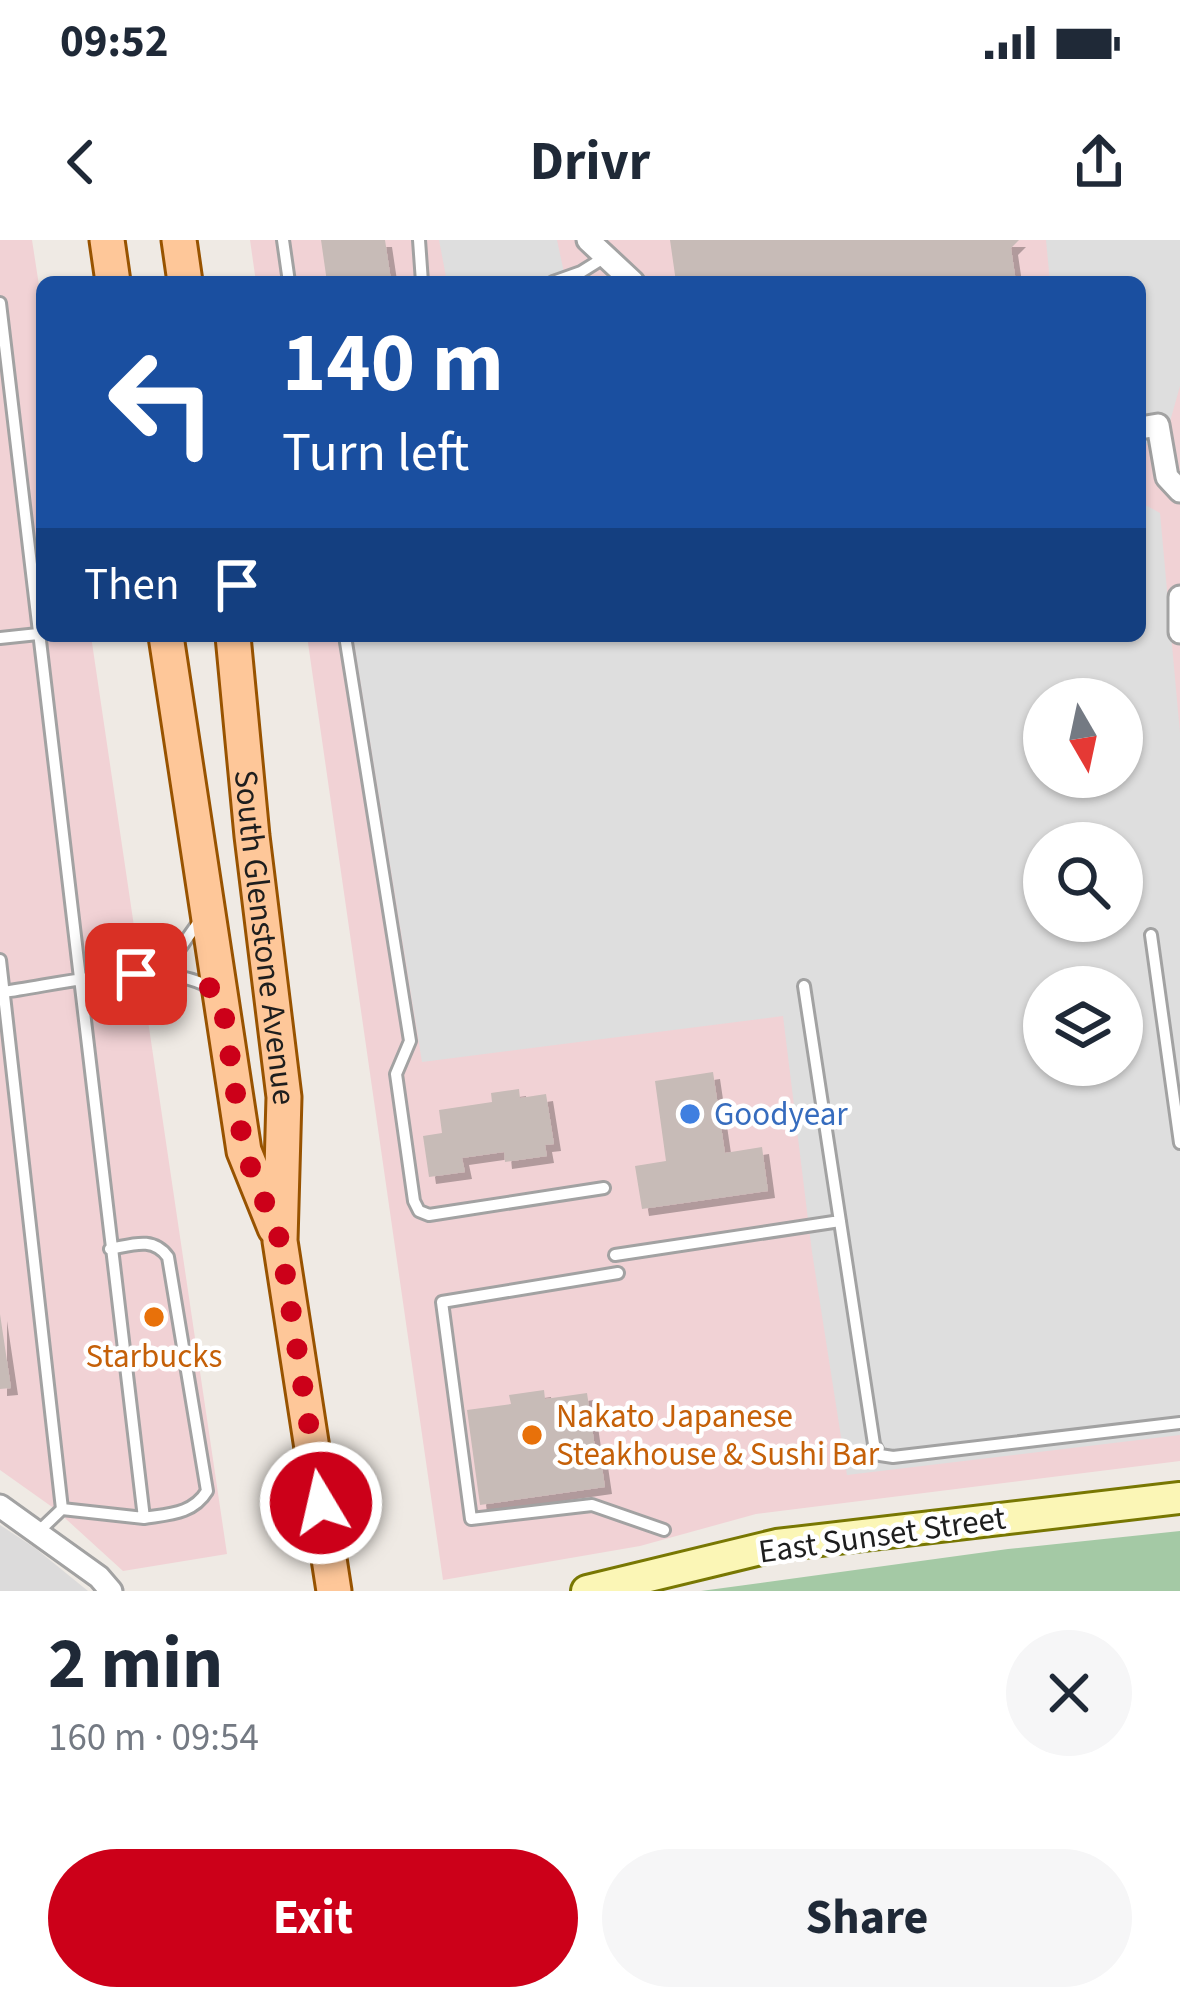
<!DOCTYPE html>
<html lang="en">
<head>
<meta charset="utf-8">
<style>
  body { margin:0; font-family:"Source Sans 3",sans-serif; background:#f6f6f7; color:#1f2937; height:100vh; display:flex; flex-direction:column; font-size:45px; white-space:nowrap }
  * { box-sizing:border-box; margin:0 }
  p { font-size:39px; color:#747a83 }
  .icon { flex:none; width:66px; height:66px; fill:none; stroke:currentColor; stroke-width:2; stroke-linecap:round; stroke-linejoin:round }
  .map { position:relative; height:1351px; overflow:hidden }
  .sheet { display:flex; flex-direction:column; background:#fff; flex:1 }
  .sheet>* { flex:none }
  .hud { position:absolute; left:36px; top:36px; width:1110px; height:366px; border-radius:18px; box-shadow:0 3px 9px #0004; background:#1a4fa0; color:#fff; overflow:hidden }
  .needle { width:78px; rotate:171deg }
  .tools { position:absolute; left:1023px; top:438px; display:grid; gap:24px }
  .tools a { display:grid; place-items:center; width:120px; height:120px; border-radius:50%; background:#fff; box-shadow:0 3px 9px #0004; font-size:60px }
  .pin { position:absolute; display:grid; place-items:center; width:102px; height:102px; color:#fff; margin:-51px; border-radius:24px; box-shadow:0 6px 18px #0006 }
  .me { position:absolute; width:132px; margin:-66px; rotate:351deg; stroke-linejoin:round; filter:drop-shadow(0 0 9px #0008) }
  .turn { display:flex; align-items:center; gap:42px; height:252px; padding:0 48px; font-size:54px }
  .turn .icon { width:156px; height:156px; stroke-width:2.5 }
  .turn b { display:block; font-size:84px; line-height:102px }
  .then { display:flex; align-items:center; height:114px; padding:0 48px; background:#0003; gap:24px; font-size:45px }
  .round { display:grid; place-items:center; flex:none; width:126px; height:126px; border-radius:63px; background:#f6f6f7 }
  .head { display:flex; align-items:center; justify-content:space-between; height:204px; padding:0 48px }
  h1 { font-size:72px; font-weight:700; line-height:90px }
  .button { display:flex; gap:24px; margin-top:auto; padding:24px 48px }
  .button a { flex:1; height:138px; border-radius:72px; background:#cc0019; color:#fff; font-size:48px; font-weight:700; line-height:138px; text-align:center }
  .button a+a { background:#f6f6f7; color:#1f2937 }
  .status { display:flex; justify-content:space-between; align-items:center; height:84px; padding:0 60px; background:#fff; direction:ltr }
  .status svg { height:33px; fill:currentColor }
  header { display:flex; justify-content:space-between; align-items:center; height:156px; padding:0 48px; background:#fff; font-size:54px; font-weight:700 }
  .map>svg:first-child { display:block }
  .residential { fill:#dcdbdb }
  .commercial { fill:#f1d2d5; fill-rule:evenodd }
  .cemetery { fill:#a4c9a5 }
  .parking { fill:#dedede; fill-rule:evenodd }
  .building { fill:#c7bbb7; filter:url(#shadow) }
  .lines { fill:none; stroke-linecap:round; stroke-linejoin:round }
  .service-casing { stroke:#a2a2a2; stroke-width:16 }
  .minor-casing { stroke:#a2a2a2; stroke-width:27 }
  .secondary-casing { stroke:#787702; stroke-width:36 }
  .primary-casing { stroke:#985300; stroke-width:39 }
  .service { stroke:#fff; stroke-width:10 }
  .minor { stroke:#fff; stroke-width:21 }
  .secondary { stroke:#fbf6b6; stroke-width:30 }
  .primary { stroke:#fec799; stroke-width:33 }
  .route { stroke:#cc0019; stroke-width:21; stroke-dasharray:0 37.8 }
  .shop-dot { fill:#3f7fe0; stroke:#fff; stroke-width:4.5 }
  .food-dot { fill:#e8710a; stroke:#fff; stroke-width:4.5 }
  .labels { text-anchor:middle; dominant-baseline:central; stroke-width:9; stroke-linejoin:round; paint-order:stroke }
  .street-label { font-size:33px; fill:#1e1e1e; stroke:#fff }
  .shop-label { font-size:33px; fill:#366cbe; stroke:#fff; text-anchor:start }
  .food-label { font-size:33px; fill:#c56008; stroke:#fff }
</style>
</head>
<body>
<div class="status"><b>09:52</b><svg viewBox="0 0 49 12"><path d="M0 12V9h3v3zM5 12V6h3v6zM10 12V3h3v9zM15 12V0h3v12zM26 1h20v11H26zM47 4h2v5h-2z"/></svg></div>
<header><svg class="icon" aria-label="back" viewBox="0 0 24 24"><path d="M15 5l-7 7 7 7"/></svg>Drivr<svg class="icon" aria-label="share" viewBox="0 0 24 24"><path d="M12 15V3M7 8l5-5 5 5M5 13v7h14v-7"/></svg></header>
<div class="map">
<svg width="1180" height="1351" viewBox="0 0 1180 1351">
  <defs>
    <filter id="shadow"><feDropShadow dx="7" dy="7" stdDeviation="0" flood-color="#0004"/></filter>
  </defs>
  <rect width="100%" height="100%" fill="#efeae4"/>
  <path class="residential" d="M0,1285l35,23 53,43h-88z"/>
  <path class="commercial" d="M0,0h32l10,65v331h49l136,918 -104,17 -68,-62 -55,-39z
    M250,0h930v1221l-424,53 -116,32 -197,34 -136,-944h833v-354h-884zM1044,459h78v78h-78zM1044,603h78v78h-78zM1044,747h78v78h-78z"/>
  <path class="cemetery" d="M1180,1291v60h-479l307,-42z"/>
  <path class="parking" d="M439,0h118l9,42h-119z
    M1046,0h134v146l-18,64 -22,-9v-159h-90z
    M1140,262l20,11 20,220v702l-333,40 -35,-223 -29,-236 -361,46 -69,-426h787zM1044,459h78v78h-78zM1044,603h78v78h-78zM1044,747h78v78h-78z"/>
  <path class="building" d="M321,0h64l6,40 -64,2z
    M670,0h349l-8,8 5,34h-340z
    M713,832l12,81 37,-6 6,44 -126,18 -7,-43 31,-5 -11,-80z
    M519,849l1,9 26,-4 8,50 -9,1 2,11 -42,6 -1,-10 -42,6 3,14 -36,5 -6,-41 19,-3 -3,-23 53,-8 -1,-9z
    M0,1074l11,74 -11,1z
    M544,1150l1,9 42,-6 10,68 4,-1 4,27 -125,18 -13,-95 44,-6 -2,-9z"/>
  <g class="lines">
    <g class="service-casing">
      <path id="service" d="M283,0l6,42
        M419,0l3,42
        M553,42l28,-10 24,-15
        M0,63l144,1215 -82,-9 -25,24
        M345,396l65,405 -14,33 18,127 5,10 10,4 175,-27
        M0,398l38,-4
        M1151,695l29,208
        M0,720l62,549
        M140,733l34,-16 26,-37
        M804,746l70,458 6,11 13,2 287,-34
        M3,752c60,-8 155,-35 208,-4
        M110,1009c22,-4 43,-13 58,8l39,234c-14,23 -38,23 -63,27
        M615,1015l225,-34
        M618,1033l-176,29 29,217 121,-14 72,25"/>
    </g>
    <g class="minor-casing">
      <path id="minor" d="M588,0l45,42
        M1140,188l18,-3 9,52 13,14
        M1180,357v35
        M0,1266l99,71 12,14"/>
    </g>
    <g class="secondary-casing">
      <path id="secondary" d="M587,1351l190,-46 403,-47"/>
    </g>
    <g class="primary-casing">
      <g id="primary">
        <path d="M107,0l6,42"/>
        <path d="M179,0l6,42"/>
        <path d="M166,396l78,515 31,77"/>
        <path id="s1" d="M233,396l19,200 32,261 -4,144 54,350"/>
      </g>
    </g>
    <use href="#service" class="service"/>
    <use href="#minor" class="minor"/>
    <use href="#secondary" class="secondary"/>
    <use href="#primary" class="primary"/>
  </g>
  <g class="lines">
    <path class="route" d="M136,734c34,0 55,2 85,20l23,157 36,89 41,263"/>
  </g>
  <circle class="shop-dot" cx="690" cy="874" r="12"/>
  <g class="food-dot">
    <circle cx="154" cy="1077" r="12"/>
    <circle cx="532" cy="1195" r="12"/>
  </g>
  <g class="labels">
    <g class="street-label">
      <text stroke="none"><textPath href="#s1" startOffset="303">South Glenstone Avenue</textPath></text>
      <text transform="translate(882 1295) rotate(-8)">East Sunset Street</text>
    </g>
    <g class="shop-label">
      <text x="714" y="874">Goodyear</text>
    </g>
    <g class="food-label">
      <text x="154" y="1116">Starbucks</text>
      <text x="556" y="1176" text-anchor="start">Nakato Japanese<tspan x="556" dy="38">Steakhouse &amp; Sushi Bar</tspan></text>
    </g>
  </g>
</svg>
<div class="tools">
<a><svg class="needle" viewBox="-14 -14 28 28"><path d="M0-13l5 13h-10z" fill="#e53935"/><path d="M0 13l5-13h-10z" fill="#747a83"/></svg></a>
<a><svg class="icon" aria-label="search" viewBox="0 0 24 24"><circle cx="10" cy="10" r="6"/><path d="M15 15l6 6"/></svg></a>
<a><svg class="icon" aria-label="layers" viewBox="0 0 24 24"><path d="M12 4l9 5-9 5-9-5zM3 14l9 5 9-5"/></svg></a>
</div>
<div class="pin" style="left:136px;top:734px;background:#d93025"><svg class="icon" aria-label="arrive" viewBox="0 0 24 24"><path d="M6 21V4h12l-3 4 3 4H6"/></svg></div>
<svg class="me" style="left:321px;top:1263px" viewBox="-20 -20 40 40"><circle r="17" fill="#cc0019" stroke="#fff" stroke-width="3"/><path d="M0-11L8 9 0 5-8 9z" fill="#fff"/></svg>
<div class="hud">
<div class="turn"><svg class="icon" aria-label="left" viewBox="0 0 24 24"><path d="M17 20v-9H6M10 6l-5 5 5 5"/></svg><div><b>140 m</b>Turn left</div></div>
<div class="then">Then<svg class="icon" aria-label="arrive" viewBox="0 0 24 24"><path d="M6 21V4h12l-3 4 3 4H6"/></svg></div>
</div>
</div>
<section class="sheet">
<div class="head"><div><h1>2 min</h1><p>160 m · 09:54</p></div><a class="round"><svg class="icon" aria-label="close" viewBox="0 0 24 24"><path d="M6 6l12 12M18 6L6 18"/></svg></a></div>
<div class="button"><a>Exit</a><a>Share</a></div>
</section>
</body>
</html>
